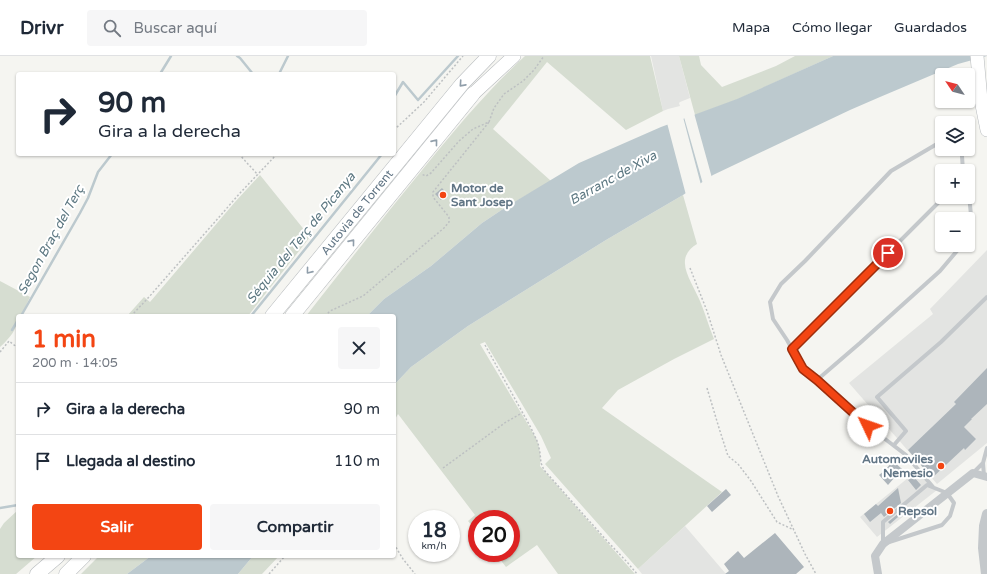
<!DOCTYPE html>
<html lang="es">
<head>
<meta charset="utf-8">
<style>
  body { margin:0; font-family:"Varela Round",sans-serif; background:#f6f6f7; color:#1f2937; height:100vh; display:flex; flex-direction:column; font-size:15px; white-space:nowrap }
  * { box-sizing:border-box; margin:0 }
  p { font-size:13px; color:#747a83 }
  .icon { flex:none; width:22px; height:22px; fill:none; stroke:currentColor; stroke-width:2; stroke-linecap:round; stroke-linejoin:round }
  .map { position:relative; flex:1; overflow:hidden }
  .drawer { position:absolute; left:16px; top:258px; width:380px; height:244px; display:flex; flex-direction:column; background:#fff; border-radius:4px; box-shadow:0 1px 3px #0004 }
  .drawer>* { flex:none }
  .guide { position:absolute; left:16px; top:16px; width:380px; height:84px; border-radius:4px; box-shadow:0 1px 3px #0004; background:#fff; color:#1f2937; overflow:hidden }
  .needle { width:26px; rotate:305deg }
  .buttons { position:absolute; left:935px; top:12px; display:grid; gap:8px }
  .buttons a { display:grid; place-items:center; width:40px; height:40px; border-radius:4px; background:#fff; box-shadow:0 1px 3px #0004; font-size:20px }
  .speed { position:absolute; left:408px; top:454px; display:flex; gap:8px; font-size:20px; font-weight:700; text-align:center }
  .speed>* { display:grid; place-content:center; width:52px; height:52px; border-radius:50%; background:#fff; box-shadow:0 1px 3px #0004; line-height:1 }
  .speed small { font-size:10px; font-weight:400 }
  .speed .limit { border:6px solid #d22; background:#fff; color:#111 }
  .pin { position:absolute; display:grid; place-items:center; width:34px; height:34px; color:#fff; margin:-17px; border:2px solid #fff; border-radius:50%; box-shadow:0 1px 4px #0007 }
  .me { position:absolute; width:44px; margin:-22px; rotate:312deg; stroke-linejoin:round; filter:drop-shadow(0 0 3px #0008) }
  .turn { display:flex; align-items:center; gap:14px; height:84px; padding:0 16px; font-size:18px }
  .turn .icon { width:52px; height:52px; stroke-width:2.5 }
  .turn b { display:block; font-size:28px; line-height:34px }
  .round { display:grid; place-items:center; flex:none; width:42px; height:42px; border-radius:4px; background:#f6f6f7 }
  .overview { display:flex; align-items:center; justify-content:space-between; height:68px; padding:0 16px }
  h1 { font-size:24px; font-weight:800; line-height:30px; color:#f34513 }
  .primary-button { display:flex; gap:8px; margin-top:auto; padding:8px 16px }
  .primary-button a { flex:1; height:46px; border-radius:4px; background:#f34513; color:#fff; font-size:16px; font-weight:800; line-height:46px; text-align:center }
  .primary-button a+a { background:#f6f6f7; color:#1f2937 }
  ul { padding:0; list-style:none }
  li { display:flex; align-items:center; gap:12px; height:52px; padding:0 16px; border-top:1px solid #e0e1e3 }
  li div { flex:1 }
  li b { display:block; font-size:15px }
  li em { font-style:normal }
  header { display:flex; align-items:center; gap:24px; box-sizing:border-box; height:56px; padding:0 20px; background:#fff; border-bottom:1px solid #e0e1e3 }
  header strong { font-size:19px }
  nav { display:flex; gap:22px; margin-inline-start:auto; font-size:14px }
  .search { width:280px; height:36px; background:#f6f6f7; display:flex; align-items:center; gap:10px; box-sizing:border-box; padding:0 14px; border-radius:4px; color:#747a83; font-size:15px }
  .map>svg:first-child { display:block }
  .built { fill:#e3e4e2 }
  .green { fill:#d6ddd1 }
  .water { fill:#bcc9ce }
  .pier { fill:#f5f5f1 }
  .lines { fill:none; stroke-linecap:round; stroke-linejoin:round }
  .stream { stroke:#bcc9ce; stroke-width:2.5 }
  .building { fill:#adb5bb }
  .trunk-casing { stroke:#b6babd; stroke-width:14 }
  .motorway-casing { stroke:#b6babd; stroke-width:15 }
  .path { stroke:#bdc0c2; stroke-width:1.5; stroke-dasharray:2 2; stroke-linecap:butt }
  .service { stroke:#c4c8cb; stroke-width:4 }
  .minor { stroke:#c4c8cb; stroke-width:8 }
  .tertiary { stroke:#c4c8cb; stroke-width:10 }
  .trunk { stroke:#fff; stroke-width:13 }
  .motorway { stroke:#fff; stroke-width:14 }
  .oneway { stroke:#909eaa }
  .route-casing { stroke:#9e2d0c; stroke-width:10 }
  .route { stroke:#f34513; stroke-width:7 }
  .poi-dot { fill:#f34513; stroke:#fff; stroke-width:1.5 }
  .labels { text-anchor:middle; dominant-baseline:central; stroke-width:4; stroke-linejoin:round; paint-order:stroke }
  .poi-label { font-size:12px; font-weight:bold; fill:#617585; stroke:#fff; text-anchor:start }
  .street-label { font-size:12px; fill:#617585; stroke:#fff }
  .water-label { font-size:13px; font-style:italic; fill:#5d7882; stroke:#fff }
</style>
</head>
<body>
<header>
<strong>Drivr</strong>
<div class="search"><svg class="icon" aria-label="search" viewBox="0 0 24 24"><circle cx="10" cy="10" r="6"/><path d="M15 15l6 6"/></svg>Buscar aquí</div>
<nav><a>Mapa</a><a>Cómo llegar</a><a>Guardados</a></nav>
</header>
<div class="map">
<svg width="987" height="518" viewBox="0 0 987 518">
  <rect width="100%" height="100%" fill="#f5f5f1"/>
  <path class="built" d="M651,0h28l11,42 -10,4 -1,1 1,3 -12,3 -5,2z
    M987,194v193l-50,41 -88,-101 84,-69 -3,-5z
    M919,413l18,21 -60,47 -17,-20z
    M685,470l41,48h-84l-4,-5z"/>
  <path class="green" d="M525,0h125l13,55 -37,19 -79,-68 -54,67 58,52 -45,26 -24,16 -51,43 -47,33 -17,17h-61c40,-51 80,-102 121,-152 31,-38 62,-75 98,-108z
    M679,0h20l2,9 21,22 54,-21 19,-10h38l-97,44 -41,15z
    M260,119l50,62 -62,79h-121l17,-19 6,5 85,-100z
    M683,139l14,49c-7,4 -13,11 -12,20 0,10 11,27 15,37 5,12 9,26 14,38l-40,20 -56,31 -16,18 120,84 -84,77 -93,-105 6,-6 -10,-22 -56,-94 -5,2 56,94c4,10 5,18 4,28l95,108h-77l-21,-29 -31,22 -11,-14h16v-34h-34v13l-9,-11 7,-6 -77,-101 -4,7v-36l17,-18 57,-41 138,-86z
    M0,225l30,16 -9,19h-3c0,13 -9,23 -18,31z
    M17,449h1v51h19l-21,18h-16v-45l4,-6 14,-13z
    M99,500h52l-24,18h-46z
    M253,500h26l-17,18h-24z"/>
  <path class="water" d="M833,0h154l-29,8 -78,33 -30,13 -137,65 -30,20 -77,45 -138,86 -57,41 -17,18v-69h-27l17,-17 47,-33 51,-43 24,-16 73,-44 82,-36 76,-28z
    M151,500h102l-15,18h-111z"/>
  <path class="pier" d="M694,57l18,65 -9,6 -19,-67z
    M683,61l18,68 -15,10 -19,-72z"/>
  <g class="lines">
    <path class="stream" d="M237,0l3,2 13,16
      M160,18l11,-18
      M279,18l9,-18
      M394,41l9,-15 15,18 40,-44
      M21,260l59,-103 8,-15 10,-26 14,-18
      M251,260l131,-162
      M12,274l6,-10
      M0,452l18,-3"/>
  </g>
  <path class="building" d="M442,132l5,6 -6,6 -6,-6z
    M987,312v36l-16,15h1l-8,8 12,12 -11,11 -1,-2 -32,30 -24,-28 48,-46 -2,-2z
    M893,405l9,8 -14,16 -9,-10 5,-4z
    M913,420l8,9 -5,5 -8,-10z
    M898,432l3,15 -17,14 -3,-4 -11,9 -6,-8 12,-10 2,2z
    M726,433l5,6 -19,17 -5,-6z
    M904,453l1,2 -15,13 -2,-2z
    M775,477l29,34 -8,7h-71l4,-3 -5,-7 14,-13 6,7z"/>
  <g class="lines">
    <g class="trunk-casing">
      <path id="trunk" d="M977,0l4,44 6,30
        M473,38l41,-38"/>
    </g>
    <g class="motorway-casing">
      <g id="motorway">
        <path id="s1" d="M272,260l190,-232 27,-28"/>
        <path d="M292,260l181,-222"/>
        <path d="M37,518l21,-18"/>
        <path d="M66,518l18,-18"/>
      </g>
    </g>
    <path class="path" d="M489,66l5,-14 10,-14 19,-13 11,-11 10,-14
      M394,74l30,-28 39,-46
      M239,98l19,21
      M690,212l17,43 14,44 57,141 27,58 11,20
      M131,260l18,-19 92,-105 36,-38
      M325,260l5,-5 33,-15 81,-68 5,-6v-5l-16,-20v-5l56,-70 -16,7 -14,12 -28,32 -5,3 -5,-2
      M485,289l46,83 7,15 2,10 1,10 3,7 63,71 20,21 10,12
      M0,296l9,-11 9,7
      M707,332l12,40 9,28 10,8 13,17 26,41 17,8
      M443,412l63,-46 16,-9
      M394,488l9,15 12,15
      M269,518l16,-18"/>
    <path class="service" d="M960,93l2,7 1,15
      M968,136l1,3 3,30 -4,8
      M792,293l152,-152
      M817,324l43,-37 80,-72 22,-26
      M894,389l12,-14 -29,-34 64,-55 46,-45
      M973,417l10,-10
      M984,420l-1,-13 4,-15
      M927,429l20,8 7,10 -4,13 -8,9 -59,19v-22z
      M933,431l-27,-32 -38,-29 -51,-46 -14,-11 -16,-29 -14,-21 -3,-17 11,-18 24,-23 86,-90 51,-30"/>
    <path class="minor" d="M878,518l-3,-18 8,-12 90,-71 14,4"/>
    <path class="tertiary" d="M986,518l-3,-26 1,-22 3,-12"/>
    <use href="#trunk" class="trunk"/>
    <use href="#motorway" class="motorway"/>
  </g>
  <defs><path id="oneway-chevron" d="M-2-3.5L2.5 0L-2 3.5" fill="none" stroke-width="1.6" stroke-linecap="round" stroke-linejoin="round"/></defs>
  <g class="oneway">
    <use href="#oneway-chevron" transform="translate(462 28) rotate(132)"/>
    <use href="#oneway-chevron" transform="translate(435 86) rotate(-51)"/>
    <use href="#oneway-chevron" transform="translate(352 186) rotate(-51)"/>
    <use href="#oneway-chevron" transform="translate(309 215) rotate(129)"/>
  </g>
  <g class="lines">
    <g class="route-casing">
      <path id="route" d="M868,370l-51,-46 -14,-11 -11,-20 96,-96"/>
    </g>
    <use href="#route" class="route"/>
  </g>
  <g class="poi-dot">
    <circle cx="443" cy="139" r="4"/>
    <circle cx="941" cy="410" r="4"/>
    <circle cx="890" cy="455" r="4"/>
  </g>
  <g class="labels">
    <g class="poi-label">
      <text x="451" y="132">Motor de<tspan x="451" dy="14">Sant Josep</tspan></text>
      <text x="933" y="403" text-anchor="end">Automoviles<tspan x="933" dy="14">Nemesio</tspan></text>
      <text x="898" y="455">Repsol</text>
    </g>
    <g class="street-label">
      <text stroke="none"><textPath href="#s1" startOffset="134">Autovia de Torrent</textPath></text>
    </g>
    <g class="water-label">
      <text transform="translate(613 122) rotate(-29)">Barranc de Xiva</text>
      <text transform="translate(301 182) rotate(-51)">Séquia del Terç de Picanya</text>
      <text transform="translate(51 184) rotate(-61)">Segon Braç del Terç</text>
    </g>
  </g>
</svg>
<div class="buttons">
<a><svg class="needle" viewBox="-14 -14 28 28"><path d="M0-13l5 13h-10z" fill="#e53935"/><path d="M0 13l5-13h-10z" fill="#747a83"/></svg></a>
<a><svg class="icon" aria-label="layers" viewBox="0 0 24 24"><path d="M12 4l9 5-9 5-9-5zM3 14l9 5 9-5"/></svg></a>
<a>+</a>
<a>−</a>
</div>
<div class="speed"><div>18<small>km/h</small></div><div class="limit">20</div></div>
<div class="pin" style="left:888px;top:197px;background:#d93025"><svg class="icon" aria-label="arrive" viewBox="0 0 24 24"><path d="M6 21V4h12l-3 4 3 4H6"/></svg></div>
<svg class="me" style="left:868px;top:370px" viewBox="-20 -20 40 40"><circle r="19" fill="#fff"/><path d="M0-13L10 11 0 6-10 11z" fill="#f34513"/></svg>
<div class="guide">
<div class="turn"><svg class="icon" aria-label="right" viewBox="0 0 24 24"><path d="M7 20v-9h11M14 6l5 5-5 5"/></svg><div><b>90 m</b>Gira a la derecha</div></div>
</div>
<section class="drawer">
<div class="overview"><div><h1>1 min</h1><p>200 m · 14:05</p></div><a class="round"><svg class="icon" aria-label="close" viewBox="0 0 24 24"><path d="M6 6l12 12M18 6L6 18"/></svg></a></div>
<ul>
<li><svg class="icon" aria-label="right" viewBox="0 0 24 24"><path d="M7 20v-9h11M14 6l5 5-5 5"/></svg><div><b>Gira a la derecha</b></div><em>90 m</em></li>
<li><svg class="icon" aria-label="arrive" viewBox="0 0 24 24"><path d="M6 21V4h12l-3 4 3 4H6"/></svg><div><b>Llegada al destino</b></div><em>110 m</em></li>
</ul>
<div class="primary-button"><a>Salir</a><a>Compartir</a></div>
</section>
</div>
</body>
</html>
